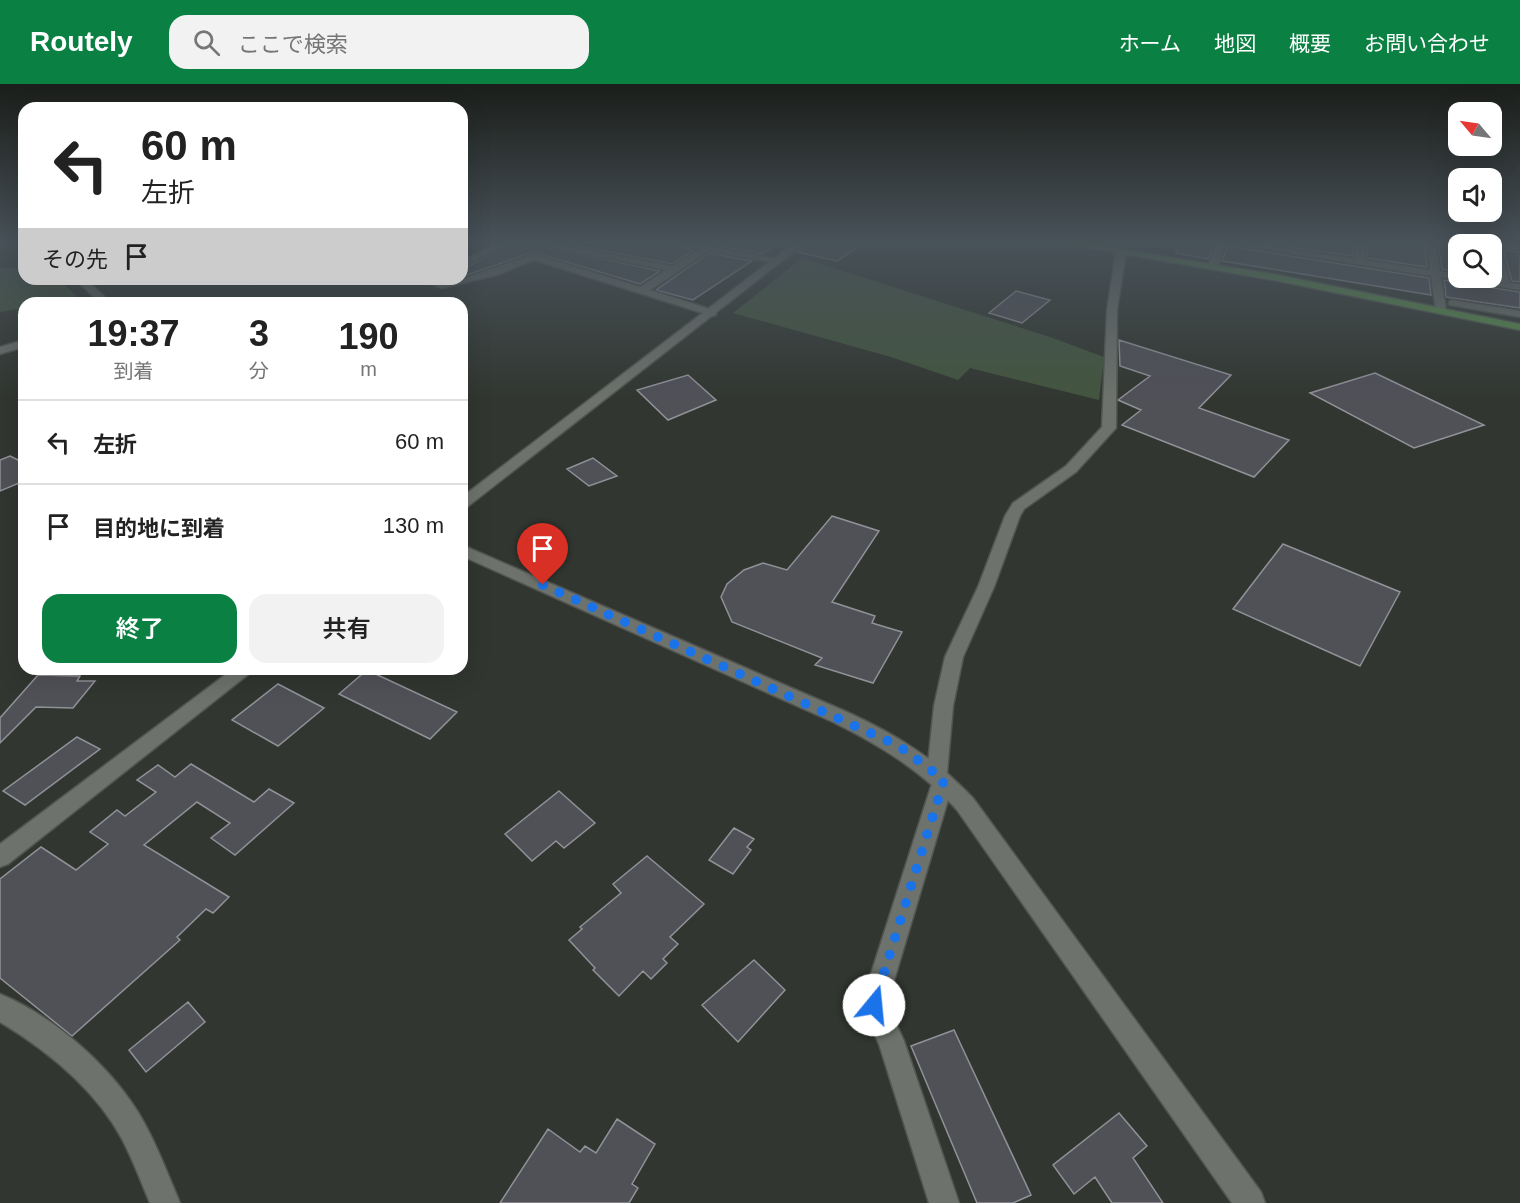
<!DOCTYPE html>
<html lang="ja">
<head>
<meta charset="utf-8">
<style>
  body { margin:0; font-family:Helvetica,"Noto Sans JP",sans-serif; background:#f2f2f2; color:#222; height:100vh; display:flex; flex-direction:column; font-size:22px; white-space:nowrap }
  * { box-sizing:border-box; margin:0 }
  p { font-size:20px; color:#767676 }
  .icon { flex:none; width:33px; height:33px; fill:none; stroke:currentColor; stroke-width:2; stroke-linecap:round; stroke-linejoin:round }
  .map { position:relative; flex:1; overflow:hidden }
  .side { position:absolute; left:18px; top:213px; width:450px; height:378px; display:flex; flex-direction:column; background:#fff; border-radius:18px; box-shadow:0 6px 24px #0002 }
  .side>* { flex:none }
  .top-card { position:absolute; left:18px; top:18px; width:450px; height:183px; border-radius:18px; box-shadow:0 6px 24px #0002; background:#fff; color:#222; overflow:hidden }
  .needle { width:39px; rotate:299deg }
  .controls { position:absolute; left:1448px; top:18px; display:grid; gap:12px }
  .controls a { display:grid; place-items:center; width:54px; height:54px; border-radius:12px; background:#fff; box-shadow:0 6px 24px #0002; font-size:30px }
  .pin { position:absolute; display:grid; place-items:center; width:51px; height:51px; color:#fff; margin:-62px -26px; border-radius:50% 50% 50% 0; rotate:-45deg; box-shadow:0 0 6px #0007 }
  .pin .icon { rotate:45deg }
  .me { position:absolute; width:66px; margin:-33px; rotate:17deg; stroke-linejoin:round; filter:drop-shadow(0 0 4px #0008) }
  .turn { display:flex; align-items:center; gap:21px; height:126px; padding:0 24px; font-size:27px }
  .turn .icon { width:78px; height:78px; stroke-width:2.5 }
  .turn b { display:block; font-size:42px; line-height:51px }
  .then { display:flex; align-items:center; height:57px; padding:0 24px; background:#0003; gap:12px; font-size:22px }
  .eta { display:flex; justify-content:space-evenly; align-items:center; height:102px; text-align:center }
  .eta b { font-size:36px; font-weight:600; line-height:42px }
  .primary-button { display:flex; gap:12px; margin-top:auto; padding:12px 24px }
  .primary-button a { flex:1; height:69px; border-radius:18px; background:#0b8043; color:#fff; font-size:24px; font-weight:600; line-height:69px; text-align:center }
  .primary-button a+a { background:#f2f2f2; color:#222 }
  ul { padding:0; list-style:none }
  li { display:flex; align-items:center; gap:18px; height:84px; padding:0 24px; border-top:2px solid #e0e0e0 }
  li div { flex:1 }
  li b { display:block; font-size:22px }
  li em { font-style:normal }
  header { display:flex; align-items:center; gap:36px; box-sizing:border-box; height:84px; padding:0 30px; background:#0b8043; color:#fff }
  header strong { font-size:28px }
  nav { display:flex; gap:33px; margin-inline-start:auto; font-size:21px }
  .search { width:420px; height:54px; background:#f2f2f2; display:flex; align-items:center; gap:15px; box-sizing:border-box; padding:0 21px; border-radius:18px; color:#767676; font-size:22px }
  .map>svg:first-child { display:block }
  .green { fill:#43553f }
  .building { fill:#505057; stroke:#919198; stroke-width:1.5 }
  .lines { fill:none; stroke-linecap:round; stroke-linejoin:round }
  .street-casing { stroke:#515450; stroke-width:3 }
  .secondary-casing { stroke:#515450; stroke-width:3 }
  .primary-casing { stroke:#515450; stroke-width:3 }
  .street { fill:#6d726c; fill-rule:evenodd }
  .secondary { fill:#6d726c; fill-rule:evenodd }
  .primary { fill:#599149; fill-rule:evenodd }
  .route { stroke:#1a73e8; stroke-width:10; stroke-dasharray:0 18 }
</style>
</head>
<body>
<header>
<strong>Routely</strong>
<div class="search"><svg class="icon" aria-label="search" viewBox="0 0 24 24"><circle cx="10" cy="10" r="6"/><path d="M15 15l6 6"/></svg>ここで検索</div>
<nav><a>ホーム</a><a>地図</a><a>概要</a><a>お問い合わせ</a></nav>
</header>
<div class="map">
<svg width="1520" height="1119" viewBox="0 0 1520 1119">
  <rect width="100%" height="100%" fill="#313630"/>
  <path class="green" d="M802,174l248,79 54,20 -5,43 -129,-32 -12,12 -67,-23 -158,-44z
    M24,183v12h34l22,20 -27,4h-29v5l-24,4v-44z"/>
  <path class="building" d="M510,159h17l133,28 -20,13 -107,-32 -71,25v-7z
    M561,159h110l22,7 -20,14z
    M705,159h74l-17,11z
    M807,159h56l-26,18 -40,-9z
    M1177,159h37l-6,16 -32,-6z
    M1263,159h90v13z
    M1367,159h57l3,24 -60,-9z
    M1438,159h39l7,1h-26v28l-16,-3z
    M1228,162l201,32 2,17 -209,-34z
    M1503,166l17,2v30l-8,-1z
    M709,169l43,8 -59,39 -37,-10z
    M1444,196l76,12v16l-74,-11z
    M1016,207l34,9 -28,23 -33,-10z
    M1119,256l112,35 -32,33 90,32 -35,37 -132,-52 19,-15 -23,-10 32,-24 -30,-10z
    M1375,289l109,52 -70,23 -104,-55z
    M688,291l28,25 -48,20 -31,-30z
    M10,372l14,7v18l-24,10v-31z
    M593,374l24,18 -28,10 -22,-17z
    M832,432l47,15 -47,71 43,14 -3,7 30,9 -29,51 -58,-18 7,-7 -90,-36 -11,-25 6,-13 17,-14 19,-7 24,7z
    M1283,460l117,48 -40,74 -127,-57z
    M367,586l90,42 -27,27 -91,-45z
    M38,591l42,1 -3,5h18l-22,27 -37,-1 -36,36v-25z
    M278,600l46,24 -46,38 -46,-26z
    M77,653l23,12 -75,56 -22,-14z
    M191,680l63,38 15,-13 25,14 -59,52 -24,-17 19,-15 -33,-21 -53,43 85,52 -16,16 -7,-4 -29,28 3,3 -108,96 -72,-58v-99l41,-32 35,23 32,-26 -18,-12 27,-22 8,6 31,-24 -19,-12 21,-15 17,12z
    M559,707l36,32 -31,25 -8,-7 -24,20 -27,-27z
    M734,744l20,11 -7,8 4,3 -18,24 -24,-14z
    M647,772l57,48 -34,33 8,7 -15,15 4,4 -16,16 -8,-8 -24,25 -26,-26 2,-2 -26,-28 13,-11 -2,-2 41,-34 -8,-9z
    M754,876l31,30 -47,52 -36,-37z
    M188,918l17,20 -59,50 -17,-22z
    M954,946l77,165 -18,8h-36l-66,-157z
    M1119,1029l28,33 -14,12 30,45h-51l-17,-26 -21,17 -21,-29z
    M617,1035l38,25 -23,40 6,4 -9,15h-129l48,-74 32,23 5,-6 11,7z"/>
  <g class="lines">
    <g class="street-casing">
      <path id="street" d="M496,159h12l-46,25v-7z
        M529,159h20l124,23 26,-17 -26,-6h21l88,17 -5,3 -68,-12 -59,39 66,21v4l-4,1 -178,-56 -37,15 -55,13 -23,-9 24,3 19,-3 72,-25 106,33 26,-17z
        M1216,159h10l-8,24 -5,3 -5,-3z
        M1226,159h23l106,16v-16h10v17l65,10 -4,-27h10l4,28 18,3v4l42,3 -9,-37 -5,-1 34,1v6l-20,-3 10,36 10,1v6l-79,-13 5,33 -5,3 -5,-3 -5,-34z
        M1121,165l5,3 -9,58 -1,118 -40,44 -52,37 -4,7 -26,71 -31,70 -10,49 -6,67 7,7 -67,224 17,37 55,162h-30l-50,-159 -18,-39 72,-225 -6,-7 7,-67 11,-49 33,-70 27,-71 8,-13 53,-37 36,-39 5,-117 9,-58z
        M1453,216l67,11v6l-71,-12v-4z
        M24,256v7l-24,7v-7z
        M233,585h22l-247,195 -8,3v-23z
        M0,910c53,22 107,69 138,118 17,28 29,60 42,91h-30c-9,-21 -17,-43 -28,-64 -27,-50 -74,-88 -122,-117z"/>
    </g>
    <g class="secondary-casing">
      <path id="secondary" d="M794,159h11l-338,264 -5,1v-11z
        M75,195h11l25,24h-11z
        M462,461l385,167c48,22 89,47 126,86l288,394 4,11h-33l-275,-393c-35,-39 -76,-64 -124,-88l-371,-166z"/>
    </g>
    <g class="primary-casing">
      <path id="primary" d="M1061,159h21l196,32 242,49v6l-242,-49z"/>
    </g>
    <use href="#street" class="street"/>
    <use href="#secondary" class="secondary"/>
    <use href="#primary" class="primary"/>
  </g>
  <linearGradient id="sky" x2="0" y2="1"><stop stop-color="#1b1e1a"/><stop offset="0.5" stop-color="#485259"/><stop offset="1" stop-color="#485259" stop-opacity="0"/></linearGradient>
  <rect width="1520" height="316" fill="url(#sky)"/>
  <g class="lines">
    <path class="route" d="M543,501l356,161 45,34 -70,225"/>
  </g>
</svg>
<div class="controls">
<a><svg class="needle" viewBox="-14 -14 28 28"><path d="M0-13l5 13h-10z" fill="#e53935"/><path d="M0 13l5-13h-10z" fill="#767676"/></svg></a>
<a><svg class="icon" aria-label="sound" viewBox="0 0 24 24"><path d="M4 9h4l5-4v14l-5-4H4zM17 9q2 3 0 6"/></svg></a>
<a><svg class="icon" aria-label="search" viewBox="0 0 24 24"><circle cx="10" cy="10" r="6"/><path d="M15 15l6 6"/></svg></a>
</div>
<div class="pin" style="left:543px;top:501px;background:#d93025"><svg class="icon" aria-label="arrive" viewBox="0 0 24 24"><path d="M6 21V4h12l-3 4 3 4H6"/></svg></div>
<svg class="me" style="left:874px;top:921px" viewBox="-20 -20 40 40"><circle r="19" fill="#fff"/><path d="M0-13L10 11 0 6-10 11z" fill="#1a73e8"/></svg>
<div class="top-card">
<div class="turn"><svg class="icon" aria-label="left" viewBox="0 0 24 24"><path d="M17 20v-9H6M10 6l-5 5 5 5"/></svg><div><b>60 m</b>左折</div></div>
<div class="then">その先<svg class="icon" aria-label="arrive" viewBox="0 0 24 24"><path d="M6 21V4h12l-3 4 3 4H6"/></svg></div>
</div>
<section class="side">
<div class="eta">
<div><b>19:37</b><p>到着</p></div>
<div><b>3</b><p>分</p></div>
<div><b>190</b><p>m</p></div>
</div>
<ul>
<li><svg class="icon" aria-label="left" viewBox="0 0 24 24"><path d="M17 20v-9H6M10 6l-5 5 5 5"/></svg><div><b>左折</b></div><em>60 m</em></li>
<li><svg class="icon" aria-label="arrive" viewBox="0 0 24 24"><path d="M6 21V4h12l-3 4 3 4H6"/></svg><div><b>目的地に到着</b></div><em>130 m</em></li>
</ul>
<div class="primary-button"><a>終了</a><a>共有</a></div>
</section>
</div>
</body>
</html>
